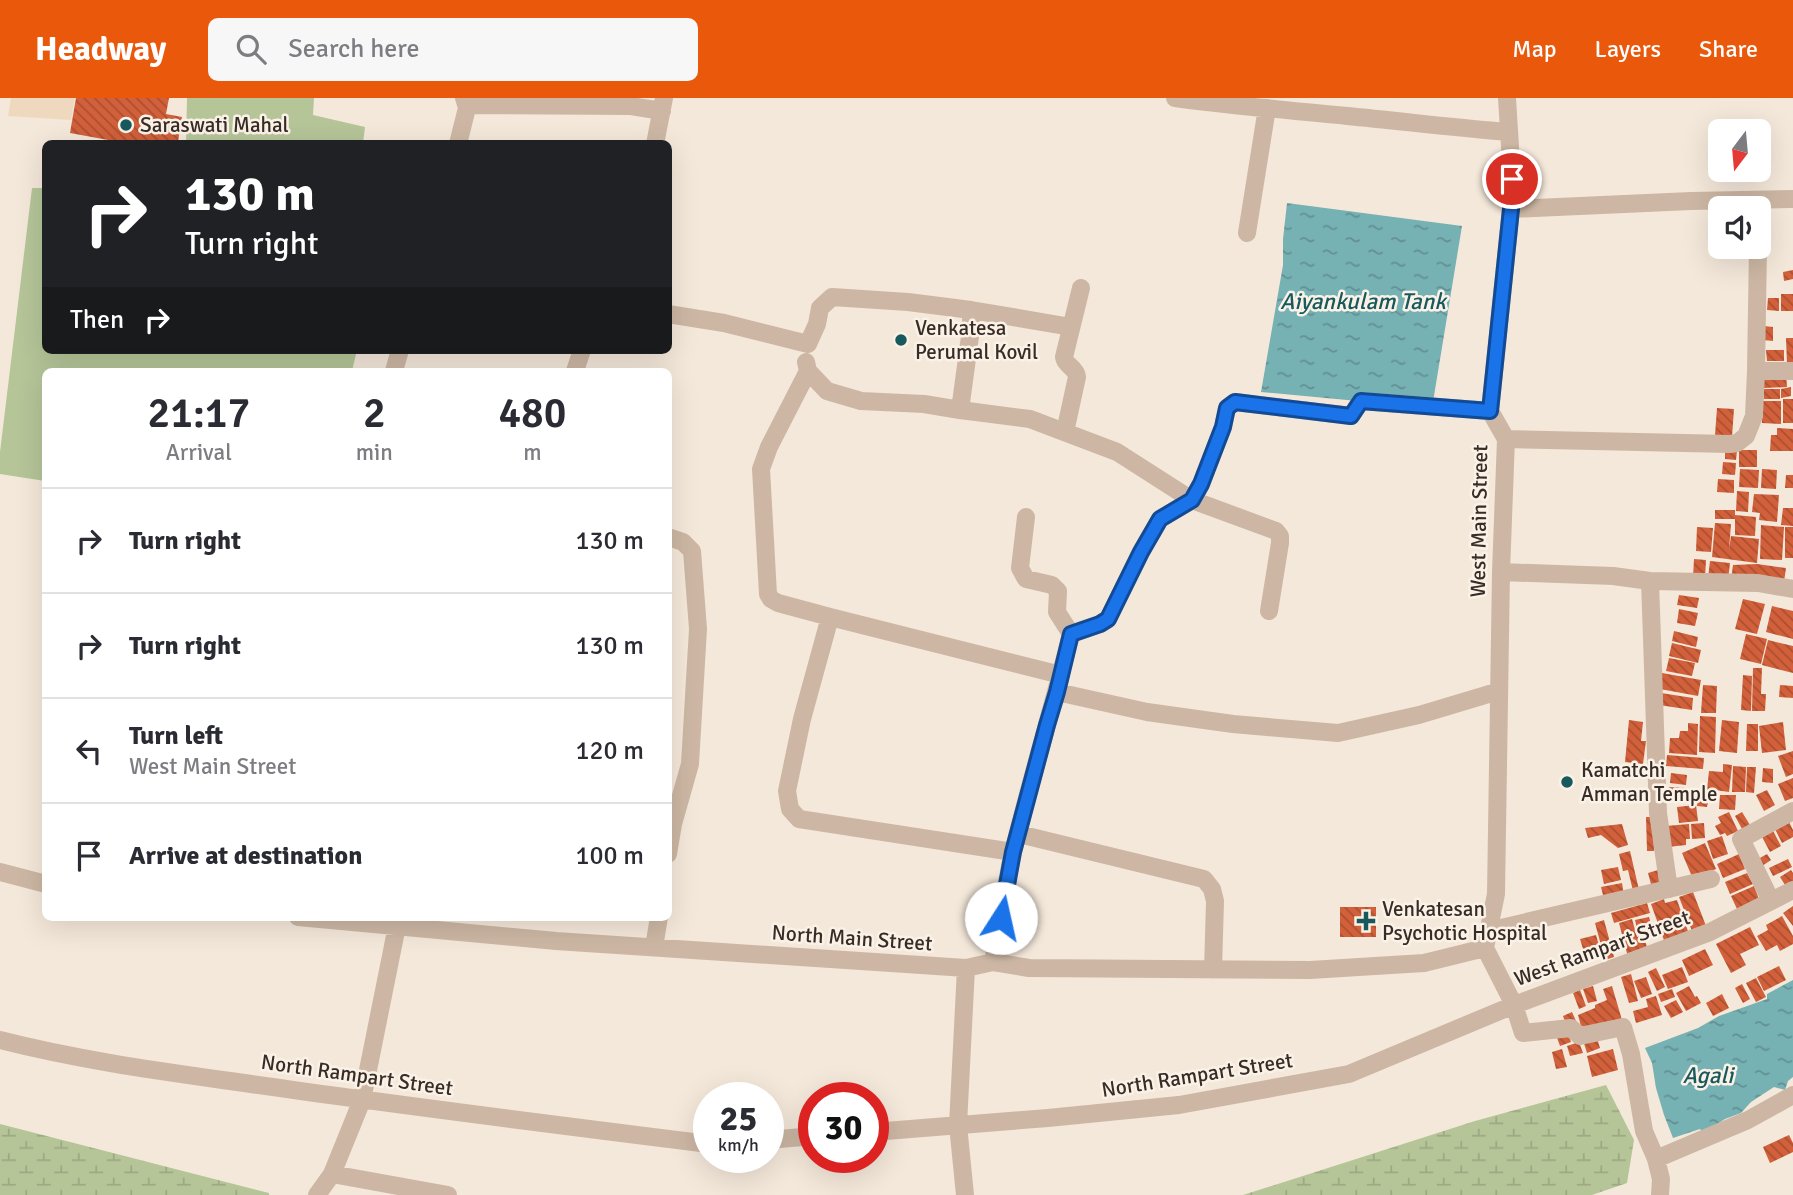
<!DOCTYPE html>
<html lang="en">
<head>
<meta charset="utf-8">
<style>
  body { margin:0; font-family:Signika,sans-serif; background:#f7f7f7; color:#2b2b33; height:100vh; display:flex; flex-direction:column; font-size:26px; white-space:nowrap }
  * { box-sizing:border-box; margin:0 }
  p { font-size:23px; color:#7c7c81 }
  .icon { flex:none; width:38px; height:38px; fill:none; stroke:currentColor; stroke-width:2; stroke-linecap:round; stroke-linejoin:round }
  .map { position:relative; flex:1; overflow:hidden }
  .details { position:absolute; left:42px; top:270px; width:630px; height:553px; display:flex; flex-direction:column; background:#fff; border-radius:10px; box-shadow:0 7px 28px #0002 }
  .details>* { flex:none }
  .guide { position:absolute; left:42px; top:42px; width:630px; height:214px; border-radius:10px; box-shadow:0 7px 28px #0002; background:#202124; color:#fff; overflow:hidden }
  .needle { width:46px; rotate:196deg }
  .controls { position:absolute; left:1708px; top:21px; display:grid; gap:14px }
  .controls a { display:grid; place-items:center; width:63px; height:63px; border-radius:10px; background:#fff; box-shadow:0 7px 28px #0002; font-size:35px }
  .speed { position:absolute; left:693px; top:984px; display:flex; gap:14px; font-size:35px; font-weight:700; text-align:center }
  .speed>* { display:grid; place-content:center; width:91px; height:91px; border-radius:50%; background:#fff; box-shadow:0 7px 28px #0002; line-height:1 }
  .speed small { font-size:18px; font-weight:400 }
  .speed .limit { border:10px solid #d22; background:#fff; color:#111 }
  .pin { position:absolute; display:grid; place-items:center; width:60px; height:60px; color:#fff; margin:-30px; border:4px solid #fff; border-radius:50%; box-shadow:0 2px 7px #0007 }
  .me { position:absolute; width:77px; margin:-38px; rotate:10deg; stroke-linejoin:round; filter:drop-shadow(0 0 5px #0008) }
  .turn { display:flex; align-items:center; gap:24px; height:147px; padding:0 28px; font-size:32px }
  .turn .icon { width:91px; height:91px; stroke-width:2.5 }
  .turn b { display:block; font-size:49px; line-height:60px }
  .then { display:flex; align-items:center; height:66px; padding:0 28px; background:#0003; gap:14px; font-size:26px }
  .eta { display:flex; justify-content:space-evenly; align-items:center; height:119px; text-align:center }
  .eta b { font-size:42px; font-weight:600; line-height:49px }
  ul { padding:0; list-style:none }
  li { display:flex; align-items:center; gap:21px; height:105px; padding:0 28px; border-top:2px solid #e1e1e2 }
  li div { flex:1 }
  li b { display:block; font-size:26px }
  li em { font-style:normal }
  header { display:flex; align-items:center; gap:42px; box-sizing:border-box; height:98px; padding:0 35px; background:#ea580c; color:#fff }
  header strong { font-size:33px }
  nav { display:flex; gap:38px; margin-inline-start:auto; font-size:24px }
  .search { width:490px; height:63px; background:#f7f7f7; display:flex; align-items:center; gap:18px; box-sizing:border-box; padding:0 24px; border-radius:10px; color:#7c7c81; font-size:26px }
  .map>svg:first-child { display:block }
  .wetland { fill:url(#wetland-marsh) }
  .park { fill:#b5c598 }
  .plaza { fill:#eed9bf }
  .water { fill:url(#water-ripples) }
  .building { fill:url(#building-back-hatch) }
  .lines { fill:none; stroke-linecap:round; stroke-linejoin:round }
  .minor { stroke:#cdb7a4; stroke-width:18 }
  .route-casing { stroke:#114b97; stroke-width:18 }
  .route { stroke:#1a73e8; stroke-width:12 }
  .poi-dot { fill:#18595e; stroke:#fbf2e7; stroke-width:2.5 }
  .labels { text-anchor:middle; dominant-baseline:central; stroke-width:5; stroke-linejoin:round; paint-order:stroke }
  .poi-label { font-size:21px; fill:#382c27; stroke:#fbf2e7; text-anchor:start }
  .street-label { font-size:21px; fill:#382c27; stroke:#fbf2e7 }
  .water-label { font-size:23px; font-style:italic; fill:#18595e; stroke:#fbf2e7 }
</style>
</head>
<body>
<header>
<strong>Headway</strong>
<div class="search"><svg class="icon" aria-label="search" viewBox="0 0 24 24"><circle cx="10" cy="10" r="6"/><path d="M15 15l6 6"/></svg>Search here</div>
<nav><a>Map</a><a>Layers</a><a>Share</a></nav>
</header>
<div class="map">
<svg width="1793" height="1097" viewBox="0 0 1793 1097">
  <defs>
    <pattern id="wetland-marsh" width="20" height="14" patternUnits="userSpaceOnUse" patternTransform="scale(1.75)"><rect width="20" height="14" fill="#b5c598"/><path d="M1 5h8M5 5V1M11 12h8M15 12V8" fill="none" stroke="#9ca983"/></pattern>
    <pattern id="water-ripples" width="26" height="14" patternUnits="userSpaceOnUse" patternTransform="scale(1.75)"><rect width="26" height="14" fill="#76b1b4"/><path d="M2 4q2-2 4 0t4 0M15 11q2-2 4 0t4 0" fill="none" stroke="#629092"/></pattern>
    <pattern id="building-back-hatch" width="6" height="6" patternUnits="userSpaceOnUse" patternTransform="scale(1.75)"><rect width="6" height="6" fill="#d2603a"/><path d="M-1 5l2 2M0 0l6 6M5-1l2 2" fill="none" stroke="#ab4f31"/></pattern>
  </defs>
  <rect width="100%" height="100%" fill="#f4e8da"/>
  <path class="wetland" d="M1606,987l28,55 -7,43 -35,12h-349l232,-74z
    M0,1026l269,69v2h-269z"/>
  <path class="park" d="M187,0h127l-1,17 52,12 -2,16h-177z
    M32,90h13l1,162h311l-5,21h-306l-1,110 -45,-7v-22z"/>
  <path class="plaza" d="M11,0h64l-4,22 -63,-4z"/>
  <path class="water" d="M1287,105l175,23 -30,182 -171,-16 22,-127v-26z
    M1793,882v97l-5,4 -3,9 -11,-3 -23,15 -10,11 -16,6 -22,14 -3,-4 -27,9 -9,-23 -8,-27 -4,-25 -7,-15 53,-20 21,-12 48,-17v-5z"/>
  <path class="building" d="M76,0h93l-3,16 16,3 -4,25 -12,-2 -1,4h-35l-60,-11z
    M1793,172v9l-9,2 -1,-9z
    M1781,196h12v17h-12z
    M1768,200h11v13l-12,-1z
    M1764,228l9,1v14l-10,-1z
    M1786,240h7v26h-6z
    M1766,252h18v11h-17z
    M1763,275h23l1,14 -23,1z
    M1791,289v9l-10,2v-9z
    M1764,291h16v10h-16z
    M1783,301h10v24h-10z
    M1762,303h19v23l-19,-1z
    M1717,310l17,1 -2,28 -17,-2z
    M1777,330l16,1v22h-23l1,-16h6z
    M1725,352l12,1 -1,9 -11,-1z
    M1739,352h18v17h-18z
    M1723,364l13,1 -1,12 -13,-1z
    M1740,371l19,1 -1,18 -19,-1z
    M1762,371l15,1 -1,19 -15,-1z
    M1786,377h7v13h-8z
    M1718,381l16,1v13l-17,-1z
    M1737,393l12,1 -1,20 -12,-1z
    M1754,396l25,1 -2,27 -18,-2 1,-7 -8,-1z
    M1783,410h10v18l-12,-1z
    M1715,412h20v5l21,2 -1,19 -20,-1v-16h-20z
    M1715,425l16,1 -2,26 2,-14 28,3 -2,24 -45,-6z
    M1761,427l23,2 -2,33 -22,-1z
    M1697,429l16,1 -2,24 -15,-1z
    M1785,429h8v31h-8z
    M1694,461l12,1 -1,18 -12,-1z
    M1710,463l20,2 -2,17 -20,-2z
    M1757,466l29,4 -2,14 -53,-2 2,-15z
    M1679,497l20,3 -2,10 -20,-3z
    M1743,501l22,5 -8,30 -22,-5z
    M1772,508l21,5v28l-27,-7z
    M1679,511l19,4 -3,13 -18,-3z
    M1674,533l24,6 -2,10 -24,-6z
    M1746,536l21,5 -6,25 -21,-5z
    M1768,542l25,6v27l-31,-8z
    M1672,545l29,7 -3,13 -29,-7z
    M1669,560l26,5 -3,13 -26,-5z
    M1753,570h9l-1,26h5l-1,17h-13z
    M1662,575l39,7 -3,16 -38,-7z
    M1743,577l9,1 -1,35 -10,-1z
    M1703,587l14,1 -1,27h-15z
    M1780,587l13,1v12l-14,-1z
    M1661,595l32,5 -1,12 -33,-5z
    M1700,618l16,1 -1,36 -16,-1z
    M1629,622l14,2 -2,19h5l-3,23 -18,-2z
    M1722,622l17,2 -2,31 -18,-2z
    M1783,624l3,28 -24,3 -3,-27z
    M1688,625l10,1 -1,31 -28,-2 1,-15h9l1,-7h8z
    M1747,626h11v27h-12z
    M1793,653v23l-7,3 -8,-21z
    M1667,657l37,3 -1,11 -37,-3z
    M1723,666l9,1 -3,27 -14,-2 -1,13 -6,-1 -1,5 -10,-1 2,-16h8l2,-19 14,1z
    M1733,668l13,1 -1,25h-13z
    M1747,669h9l-2,26 -8,-1z
    M1763,670l10,1v14l-11,-1z
    M1671,675l16,2 -1,10 -16,-2z
    M1793,680v20l-8,3 -7,-17z
    M1669,689l16,1 -1,11 -16,-1z
    M1767,692l8,15 -11,6 -8,-16z
    M1720,697h16l-1,15 -16,-1z
    M1696,707l2,16 -19,2 -2,-16z
    M1729,714l9,19 -11,5 -2,-3 -5,2 -5,-9 6,-3 -3,-6z
    M1742,714l8,13 -8,4 -7,-13z
    M1646,719h7l1,34h-7z
    M1789,724l4,8v7l-11,6 -7,-14z
    M1704,725l1,15 -13,1 -1,-15z
    M1622,726l6,21 -10,3 -17,-13 -13,3 -3,-10z
    M1689,726l1,15h-4v6l-18,2 -2,-21z
    M1772,731l9,17 -11,6 -9,-17z
    M1722,738l6,18 -15,5 -6,-18z
    M1705,745l11,26 -23,10 -11,-26z
    M1630,753l9,39 -6,1 -5,-21 -5,1 -4,-17z
    M1739,756l6,15 -22,9 -6,-14z
    M1767,756l4,6 -9,6 -4,-7z
    M1788,761l4,8 -19,9 -4,-8z
    M1618,769l3,13 -17,4 -3,-14z
    M1658,772l4,15 -10,3 -4,-15z
    M1791,772l2,3v11l-6,4 -7,-11z
    M1747,775l6,11 -23,10 -5,-12z
    M1622,785l2,12 -20,4 -3,-12z
    M1754,788l5,13 -22,10 -6,-13z
    M1693,794l13,34 -14,5 -13,-34z
    M1664,801l1,4 12,-3 12,34 -24,9 -14,-39z
    M1647,805l3,10 -36,10 -3,-10z
    M1793,808v20l-10,-13z
    M1340,809h36v30h-36z
    M1782,818l11,20v8l-13,7 -3,-6 -11,6 -9,-15 11,-6 -2,-5z
    M1649,819l3,11 -14,4 -3,-12z
    M1632,821l5,18 7,-2 4,17 -20,5 -9,-34z
    M1604,822l10,37 -9,3 -10,-37z
    M1750,829l9,18 -19,9 6,11 -15,8 -15,-29z
    M1596,837l6,22 -15,5 -7,-23z
    M1705,851l8,16 -24,11 -7,-16z
    M1779,868l7,14 -22,11 -7,-14z
    M1682,869l6,15 -20,7 -6,-14z
    M1656,870l9,19 -8,4 -9,-19z
    M1631,876l7,27 -9,2 -8,-26z
    M1646,879l6,17 -11,4 -7,-17z
    M1756,880l10,19 -10,5 -10,-19z
    M1742,886l8,15 -7,4 -8,-15z
    M1593,888l4,15 -9,2 -5,-14z
    M1612,888l10,34 -40,10 -4,-15 17,-7v-3l12,-5 -4,-11z
    M1689,888l6,11 2,-1 4,7 -15,8 -10,-18z
    M1672,891l3,8 -14,5 -3,-8z
    M1580,892l6,16 -7,3 -6,-16z
    M1722,896l7,14 -16,8 -7,-13z
    M1656,898l6,19 -26,8 -3,-12 15,-4 -2,-8z
    M1676,902l7,12 -12,6 -7,-12z
    M1572,914l4,9 -10,3 -3,-8z
    M1567,933l4,11 -11,4 -4,-11z
    M1596,937l4,13 -13,5 -4,-13z
    M1579,944l4,11 -13,3 -3,-10z
    M1562,951l5,18 -11,2 -4,-17z
    M1613,951l5,21 -26,7 -5,-21z
    M1789,1037l4,8v9l-23,11 -7,-16z"/>
  <g class="lines">
    <path class="minor" d="M1175,0c57,8 115,12 172,18 54,5 108,12 162,16
      M466,7l165,1 31,5
      M458,46l9,-36 -3,-10
      M655,46l9,-46
      M1511,111l180,-8 102,-2
      M1247,135l20,-125
      M971,212l100,17
      M668,216l56,9 84,21 9,-20 3,-16 12,-11 76,5 63,8v19l-11,81 70,9 87,33 75,48 84,31 4,5v7l-11,68
      M806,264l2,9 19,20 34,10 63,3 36,6
      M394,273l6,-21
      M575,273l7,-21
      M808,273l-39,76 -8,22 7,125 3,5 7,4 52,14
      M1756,273h37
      M1065,334l12,-55c-1,-10 -12,-11 -13,-20l17,-69
      M1506,341l224,5 7,-1 9,-7 8,-20 2,-45 2,-124
      M1026,419l-6,51 6,11 26,6 6,6 -1,21 14,22
      M668,439l15,5 9,9 6,78 -8,135 -17,60 -5,30
      M1501,474l112,4 37,5 108,2 35,6
      M1650,483l8,232 11,76
      M1057,594l90,20 86,12 105,9 81,-18 80,-24
      M1019,736l185,45 8,10 3,12 -2,69
      M1013,754l-214,-33 -9,-10 -3,-18 15,-72 28,-102 231,58
      M0,774l46,12
      M1771,803l-30,-62 52,-28
      M298,819l258,24 410,27 27,-6 36,6 281,2 114,-7 61,-15
      M1488,833l223,-52
      M654,849l5,-30
      M1485,850l11,-54 5,-322 5,-133 -16,-28 21,-202 1,-30 -5,-81
      M993,864c7,-36 12,-74 20,-110 18,-73 40,-145 58,-218l29,-10 8,-5 33,-67 19,-33 32,-19 9,-16 22,-57 4,-19 8,-6 116,14 10,-15 129,10
      M0,942c82,21 167,32 251,44 152,22 305,41 458,60
      M873,1034l175,-14 131,-13 170,-31 165,-69 -29,-57
      M768,1042l46,-4
      M1656,1061l92,-39 45,-25
      M332,1076l116,21
      M317,1097l15,-21 30,-74 35,-174
      M965,1097l-7,-70 8,-157
      M1660,1097l1,-16 -5,-20 -12,-28 -13,-77 -8,-27 -43,9 -9,-8 -48,5 -9,-28 196,-73 83,-42"/>
  </g>
  <g class="lines">
    <g class="route-casing">
      <path id="route" d="M1001,820l12,-66 34,-127 10,-33 14,-58 29,-10 8,-5 33,-67 19,-33 32,-19 9,-16 22,-57 4,-19 8,-6 116,14 10,-15 129,10 21,-202 1,-30"/>
    </g>
    <use href="#route" class="route"/>
  </g>
  <g class="poi-dot">
    <circle cx="126" cy="27" r="7"/>
    <circle cx="901" cy="242" r="7"/>
    <circle cx="1567" cy="684" r="7"/>
    <path d="M1362.5 812.5h7v7h7v7h-7v7h-7v-7h-7v-7h7z"/>
  </g>
  <g class="labels">
    <g class="poi-label">
      <text x="140" y="27">Saraswati Mahal</text>
      <text x="915" y="230">Venkatesa<tspan x="915" dy="24">Perumal Kovil</tspan></text>
      <text x="1581" y="672">Kamatchi<tspan x="1581" dy="24">Amman Temple</tspan></text>
      <text x="1382" y="811">Venkatesan<tspan x="1382" dy="24">Psychotic Hospital</tspan></text>
    </g>
    <g class="street-label">
      <text transform="translate(1479 423) rotate(-89)">West Main Street</text>
      <text transform="translate(852 840) rotate(4)">North Main Street</text>
      <text transform="translate(1602 850) rotate(-20)">West Rampart Street</text>
      <text transform="translate(357 977) rotate(8)">North Rampart Street</text>
      <text transform="translate(1197 977) rotate(-9)">North Rampart Street</text>
    </g>
    <g class="water-label">
      <text x="1363" y="203">Aiyankulam Tank</text>
      <text x="1708" y="977">Agali</text>
    </g>
  </g>
</svg>
<div class="controls">
<a><svg class="needle" viewBox="-14 -14 28 28"><path d="M0-13l5 13h-10z" fill="#e53935"/><path d="M0 13l5-13h-10z" fill="#7c7c81"/></svg></a>
<a><svg class="icon" aria-label="sound" viewBox="0 0 24 24"><path d="M4 9h4l5-4v14l-5-4H4zM17 9q2 3 0 6"/></svg></a>
</div>
<div class="speed"><div>25<small>km/h</small></div><div class="limit">30</div></div>
<div class="pin" style="left:1512px;top:81px;background:#d93025"><svg class="icon" aria-label="arrive" viewBox="0 0 24 24"><path d="M6 21V4h12l-3 4 3 4H6"/></svg></div>
<svg class="me" style="left:1001px;top:820px" viewBox="-20 -20 40 40"><circle r="19" fill="#fff"/><path d="M0-13L10 11 0 6-10 11z" fill="#1a73e8"/></svg>
<div class="guide">
<div class="turn"><svg class="icon" aria-label="right" viewBox="0 0 24 24"><path d="M7 20v-9h11M14 6l5 5-5 5"/></svg><div><b>130 m</b>Turn right</div></div>
<div class="then">Then<svg class="icon" aria-label="right" viewBox="0 0 24 24"><path d="M7 20v-9h11M14 6l5 5-5 5"/></svg></div>
</div>
<section class="details">
<div class="eta">
<div><b>21:17</b><p>Arrival</p></div>
<div><b>2</b><p>min</p></div>
<div><b>480</b><p>m</p></div>
</div>
<ul>
<li><svg class="icon" aria-label="right" viewBox="0 0 24 24"><path d="M7 20v-9h11M14 6l5 5-5 5"/></svg><div><b>Turn right</b></div><em>130 m</em></li>
<li><svg class="icon" aria-label="right" viewBox="0 0 24 24"><path d="M7 20v-9h11M14 6l5 5-5 5"/></svg><div><b>Turn right</b></div><em>130 m</em></li>
<li><svg class="icon" aria-label="left" viewBox="0 0 24 24"><path d="M17 20v-9H6M10 6l-5 5 5 5"/></svg><div><b>Turn left</b><p>West Main Street</p></div><em>120 m</em></li>
<li><svg class="icon" aria-label="arrive" viewBox="0 0 24 24"><path d="M6 21V4h12l-3 4 3 4H6"/></svg><div><b>Arrive at destination</b></div><em>100 m</em></li>
</ul>
</section>
</div>
</body>
</html>
